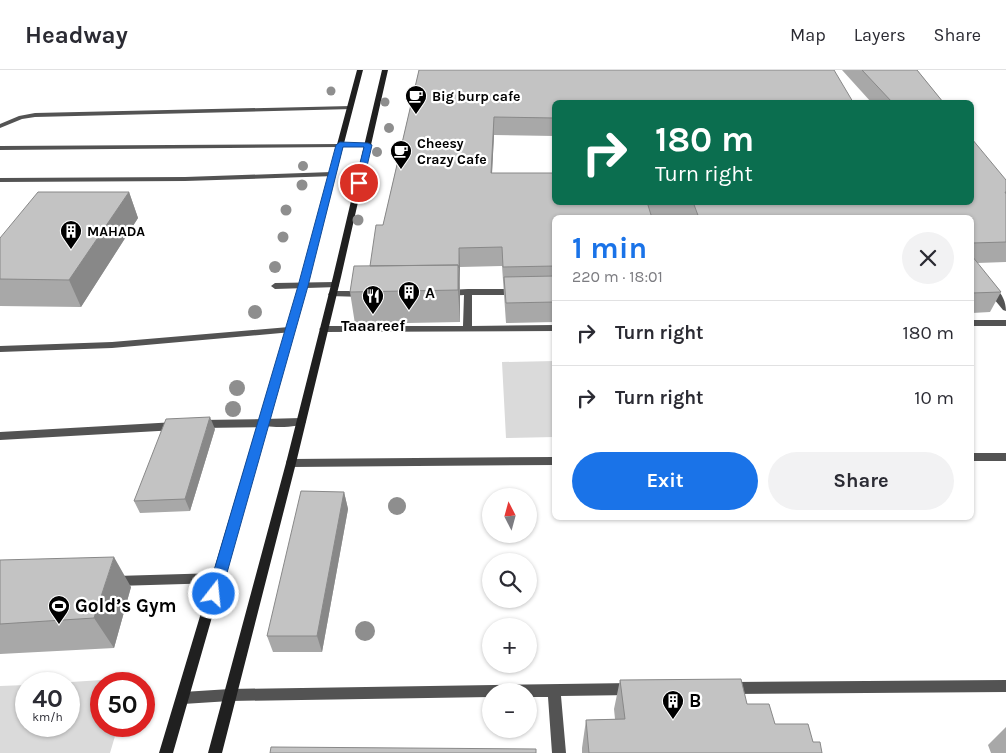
<!DOCTYPE html>
<html lang="en">
<head>
<meta charset="utf-8">
<style>
  body { margin:0; font-family:Karla,sans-serif; background:#f2f2f3; color:#2b2b33; height:100vh; display:flex; flex-direction:column; font-size:19px; white-space:nowrap }
  * { box-sizing:border-box; margin:0 }
  p { font-size:16px; color:#7c7c81 }
  .icon { flex:none; width:28px; height:28px; fill:none; stroke:currentColor; stroke-width:2; stroke-linecap:round; stroke-linejoin:round }
  .map { position:relative; flex:1; overflow:hidden }
  .sheet { position:absolute; left:552px; top:145px; width:422px; height:305px; display:flex; flex-direction:column; background:#fff; border-radius:8px; box-shadow:0 1px 4px #0004 }
  .sheet>* { flex:none }
  .top-card { position:absolute; left:552px; top:30px; width:422px; height:105px; border-radius:8px; box-shadow:0 1px 4px #0004; background:#0b6e4f; color:#fff; overflow:hidden }
  .needle { width:32px; rotate:354deg }
  .tools { position:absolute; left:482px; top:418px; display:grid; gap:10px }
  .tools a { display:grid; place-items:center; width:55px; height:55px; border-radius:50%; background:#fff; box-shadow:0 1px 4px #0004; font-size:25px }
  .speed { position:absolute; left:15px; top:602px; display:flex; gap:10px; font-size:25px; font-weight:700; text-align:center }
  .speed>* { display:grid; place-content:center; width:65px; height:65px; border-radius:50%; background:#fff; box-shadow:0 1px 4px #0004; line-height:1 }
  .speed small { font-size:12px; font-weight:400 }
  .speed .limit { border:8px solid #d22; background:#fff; color:#111 }
  .pin { position:absolute; display:grid; place-items:center; width:42px; height:42px; color:#fff; margin:-21px; border:2px solid #fff; border-radius:50%; box-shadow:0 1px 5px #0007 }
  .me { position:absolute; width:55px; margin:-28px; rotate:16deg; stroke-linejoin:round; filter:drop-shadow(0 0 4px #0008) }
  .turn { display:flex; align-items:center; gap:18px; height:105px; padding:0 20px; font-size:22px }
  .turn .icon { width:65px; height:65px; stroke-width:2.5 }
  .turn b { display:block; font-size:35px; line-height:42px }
  .round { display:grid; place-items:center; flex:none; width:52px; height:52px; border-radius:26px; background:#f2f2f3 }
  .headline { display:flex; align-items:center; justify-content:space-between; height:85px; padding:0 20px }
  h1 { font-size:30px; font-weight:700; line-height:38px; color:#1a73e8 }
  .cta { display:flex; gap:10px; margin-top:auto; padding:10px 20px }
  .cta a { flex:1; height:58px; border-radius:30px; background:#1a73e8; color:#fff; font-size:20px; font-weight:700; line-height:58px; text-align:center }
  .cta a+a { background:#f2f2f3; color:#2b2b33 }
  ul { padding:0; list-style:none }
  li { display:flex; align-items:center; gap:15px; height:65px; padding:0 20px; border-top:1px solid #e1e1e2 }
  li div { flex:1 }
  li b { display:block; font-size:19px }
  li em { font-style:normal }
  header { display:flex; align-items:center; gap:30px; box-sizing:border-box; height:70px; padding:0 25px; background:#fff; border-bottom:1px solid #e1e1e2 }
  header strong { font-size:24px }
  nav { display:flex; gap:28px; margin-inline-start:auto; font-size:18px }
  .map>svg:first-child { display:block }
  .green { fill:#dadada }
  .lines { fill:none; stroke-linecap:round; stroke-linejoin:round }
  .lane { fill:#535353; fill-rule:evenodd }
  .street { fill:#535353; fill-rule:evenodd }
  .secondary { fill:#202020; fill-rule:evenodd }
  .tree { fill:#8e8e8e }
  .wall { fill:#a8a8a8 }
  .shaded-wall { fill:#888 }
  .building { fill:#c3c3c3; stroke:#888 }
  .route { fill:#1a73e8; stroke:#114b97 }
  .labels { text-anchor:middle; dominant-baseline:central; stroke-width:4.5; stroke-linejoin:round; paint-order:stroke }
  .far-poi-label { font-size:14px; font-weight:bold; fill:#000; stroke:#fff; text-anchor:start }
  .poi-label { font-size:16px; font-weight:bold; fill:#000; stroke:#fff; text-anchor:start }
  .near-poi-label { font-size:19px; font-weight:bold; fill:#000; stroke:#fff; text-anchor:start }
</style>
</head>
<body>
<header>
<strong>Headway</strong>
<nav><a>Map</a><a>Layers</a><a>Share</a></nav>
</header>
<div class="map">
<svg width="1006" height="683" viewBox="0 0 1006 683">
  <rect width="100%" height="100%" fill="#fff"/>
  <path class="green" d="M555,291v76l-49,1 -4,-76z
    M133,608l-1,6h-31v42h17l-8,27h-110v-67l26,-1v41h43v-42h-29z"/>
  <g class="lines">
    <path class="lane" d="M351,36l2,1v2l-318,8 -13,2 -22,9v-4l19,-8 16,-3z
      M342,74v2l-2,1 -340,3v-4z
      M264,349l5,4 -5,4 -63,1 -5,-4 5,-4z
      M176,352l5,4 -5,4 -176,10v-8z
      M972,383h34v8h-34z
      M555,387v8l-264,2 -4,-1 -1,-3 1,-3 4,-1z
      M219,503l4,1 2,4 -2,4 -4,1 -103,3 -4,-1 -2,-4 2,-4 4,-1z"/>
    <path class="street" d="M368,73l2,1v2l-30,1 -3,-2 3,-2z
      M332,102h3v4l-150,5 -185,1v-4l185,-1z
      M972,209c18,1 34,13 34,32l-3,-1 -18,-22 -13,-3z
      M335,212l4,3 -1,2 -63,2 -4,-3 4,-3z
      M468,219h48l4,3 -4,3h-44v31l83,-1v6l-232,1 -4,-3 4,-3h140l1,-31 -16,1 -4,-3 4,-3z
      M332,221h32l4,3 -4,3 -35,-1 -1,-2z
      M972,250h34v6h-34z
      M289,257l5,3 -2,2 -180,16 -112,4v-6l112,-4z
      M301,348l5,4c-5,6 -42,7 -47,1l5,-4z
      M1006,610v12l-274,2 -5,-2 -2,-4 2,-4 5,-2z
      M632,613l5,2 2,4 -2,4 -5,2 -71,1 5,57h-14l-4,-56h-19v-6h-38v6l-261,4 -47,3 -5,-1 -2,-5 2,-5 5,-1 47,-3z"/>
    <path class="secondary" d="M357,0h6l-56,216 -134,467h-14l140,-467z
      M382,0h6l-47,207 -45,186 -74,290h-14l78,-290 47,-186z"/>
  </g>
  <g class="tree">
    <circle cx="331" cy="21" r="4.5"/>
    <circle cx="385" cy="32" r="4.5"/>
    <circle cx="389" cy="58" r="5"/>
    <circle cx="377" cy="82" r="5"/>
    <circle cx="303" cy="96" r="5"/>
    <circle cx="302" cy="115" r="5.5"/>
    <circle cx="363" cy="123" r="5.5"/>
    <circle cx="286" cy="140" r="5.5"/>
    <circle cx="358" cy="150" r="5.5"/>
    <circle cx="283" cy="167" r="5.5"/>
    <circle cx="275" cy="197" r="6"/>
    <circle cx="255" cy="242" r="7"/>
    <circle cx="237" cy="318" r="8"/>
    <circle cx="233" cy="339" r="8"/>
    <circle cx="397" cy="436" r="9"/>
    <circle cx="365" cy="561" r="10"/>
  </g>
  <path class="wall" d="M419,0l136,32v34l-61,-1 -2,38 514,7v82l-29,1 24,29 -11,20 -18,1v-95h-417v104l-49,1 -4,-57 -42,1v55l-105,2 -5,-32 20,-26 13,-41z
    M842,0h75l26,32h-72z
    M129,122l9,26 -57,89 -81,-1v-68z
    M215,359l-25,82 -50,2 -6,-12z
    M344,422l4,17 -26,143h-49l-6,-16z
    M0,490l131,27 -17,61 -114,6z
    M620,610l127,24 28,20 38,18 9,11h-240v-5l4,-28 29,-1 -1,-10z
    M1006,657v26h-15l-3,-8z"/>
  <path class="shaded-wall" d="M494,47v18l-3,57v-19z
    M129,122l9,26 -57,89 -12,-27z
    M459,178l1,19v20l-1,-19z
    M458,195l2,32v25l-2,-32z
    M210,347l5,12 -25,82 -5,-12z
    M344,422l4,17 -26,143 -5,-16z
    M114,487l17,30 -17,61 -20,-30z"/>
  <path class="building" d="M419,0h415l19,32h-298v16l-61,-1 -3,56h64v29h92l5,16h-97v48l-52,1 -1,-20 -43,1v20l-1,-3 -88,1 6,-41h7z
    M862,0h55l26,32h-51z
    M972,69l34,41v12h-1l1,2v48l-34,1v-25h-273l-6,-16h279z
    M38,122h91l-60,88 -69,-1v-41z
    M972,186l29,36 -29,1z
    M458,195v25l-108,2 4,-26z
    M555,206v26l-49,1 -2,-26z
    M210,347l-25,82 -51,2 32,-82z
    M301,421l43,1 -27,144h-50z
    M114,487l-20,61 -94,6v-64z
    M741,609l6,25h22l6,20h33l5,18h7l2,11h-233l-3,-33 39,-1 -5,-39z
    M271,677l265,2v4h-266z"/>
  <path class="route" d="M340,72l28,1 4,2 -9,38 -4,2 -4,-2 9,-36h-21l-35,139 -87,308 -2,5 -5,1 -5,-1 -2,-5 91,-308 38,-141z"/>
  <defs>
    <g id="cafe-pin" transform="scale(1.125)"><path d="M0 17L-7.5 6A9.5 9.5 0 1 1 7.5 6Z" fill="#000" stroke="#fff"/><path d="M-5.5-4.5H6V0H3Q3 3.5 0 3.5H-2.5Q-5.5 3.5-5.5 0ZM3-3.2v2h1.7v-2ZM-6 4.5H4V6H-6Z" fill="#fff"/></g>
    <g id="building-pin" transform="scale(1.125)"><path d="M0 17L-7.5 6A9.5 9.5 0 1 1 7.5 6Z" fill="#000" stroke="#fff"/><path d="M-4-6H4V6H1V3H-1V6H-4ZM-2.5-4.3h1.7v1.8h-1.7ZM.8-4.3h1.7v1.8H.8ZM-2.5-1h1.7V.8h-1.7ZM.8-1h1.7V.8H.8Z" fill="#fff"/></g>
    <g id="restaurant-pin" transform="scale(1.125)"><path d="M0 17L-7.5 6A9.5 9.5 0 1 1 7.5 6Z" fill="#000" stroke="#fff"/><path d="M-5-6h1v4h1v-4h1v4h1v-4h1v5L-1.5 .5V6h-2V.5L-5-1ZM5-6V6H3V1.5H1.5Q1.5-4 5-6Z" fill="#fff"/></g>
    <g id="stadium-pin" transform="scale(1.125)"><path d="M0 17L-7.5 6A9.5 9.5 0 1 1 7.5 6Z" fill="#000" stroke="#fff"/><path d="M0-5a6.5 5 0 1 0 0 10a6.5 5 0 1 0 0-10ZM-3.5-1.8h7v3.6h-7Z" fill="#fff"/></g>
  </defs>
  <g fill-rule="evenodd">
    <use href="#cafe-pin" x="416" y="26"/>
    <use href="#cafe-pin" x="401" y="81"/>
    <use href="#building-pin" x="71" y="161"/>
    <use href="#building-pin" x="409" y="222"/>
    <use href="#restaurant-pin" x="373" y="226"/>
    <use href="#stadium-pin" x="59" y="536"/>
    <use href="#building-pin" x="673" y="631"/>
  </g>
  <g class="labels">
    <g class="far-poi-label">
      <text x="432" y="26">Big burp cafe</text>
      <text x="417" y="73">Cheesy<tspan x="417" dy="16">Crazy Cafe</tspan></text>
      <text x="87" y="161">MAHADA</text>
    </g>
    <g class="poi-label">
      <text x="425" y="222">A</text>
      <text x="373" y="255" text-anchor="middle">Taaareef</text>
    </g>
    <g class="near-poi-label">
      <text x="75" y="536">Gold’s Gym</text>
      <text x="689" y="631">B</text>
    </g>
  </g>
</svg>
<div class="tools">
<a><svg class="needle" viewBox="-14 -14 28 28"><path d="M0-13l5 13h-10z" fill="#e53935"/><path d="M0 13l5-13h-10z" fill="#7c7c81"/></svg></a>
<a><svg class="icon" aria-label="search" viewBox="0 0 24 24"><circle cx="10" cy="10" r="6"/><path d="M15 15l6 6"/></svg></a>
<a>+</a>
<a>−</a>
</div>
<div class="speed"><div>40<small>km/h</small></div><div class="limit">50</div></div>
<div class="pin" style="left:359px;top:113px;background:#d93025"><svg class="icon" aria-label="arrive" viewBox="0 0 24 24"><path d="M6 21V4h12l-3 4 3 4H6"/></svg></div>
<svg class="me" style="left:214px;top:524px" viewBox="-20 -20 40 40"><circle r="17" fill="#1a73e8" stroke="#fff" stroke-width="3"/><path d="M0-11L8 9 0 5-8 9z" fill="#fff"/></svg>
<div class="top-card">
<div class="turn"><svg class="icon" aria-label="right" viewBox="0 0 24 24"><path d="M7 20v-9h11M14 6l5 5-5 5"/></svg><div><b>180 m</b>Turn right</div></div>
</div>
<section class="sheet">
<div class="headline"><div><h1>1 min</h1><p>220 m · 18:01</p></div><a class="round"><svg class="icon" aria-label="close" viewBox="0 0 24 24"><path d="M6 6l12 12M18 6L6 18"/></svg></a></div>
<ul>
<li><svg class="icon" aria-label="right" viewBox="0 0 24 24"><path d="M7 20v-9h11M14 6l5 5-5 5"/></svg><div><b>Turn right</b></div><em>180 m</em></li>
<li><svg class="icon" aria-label="right" viewBox="0 0 24 24"><path d="M7 20v-9h11M14 6l5 5-5 5"/></svg><div><b>Turn right</b></div><em>10 m</em></li>
</ul>
<div class="cta"><a>Exit</a><a>Share</a></div>
</section>
</div>
</body>
</html>
